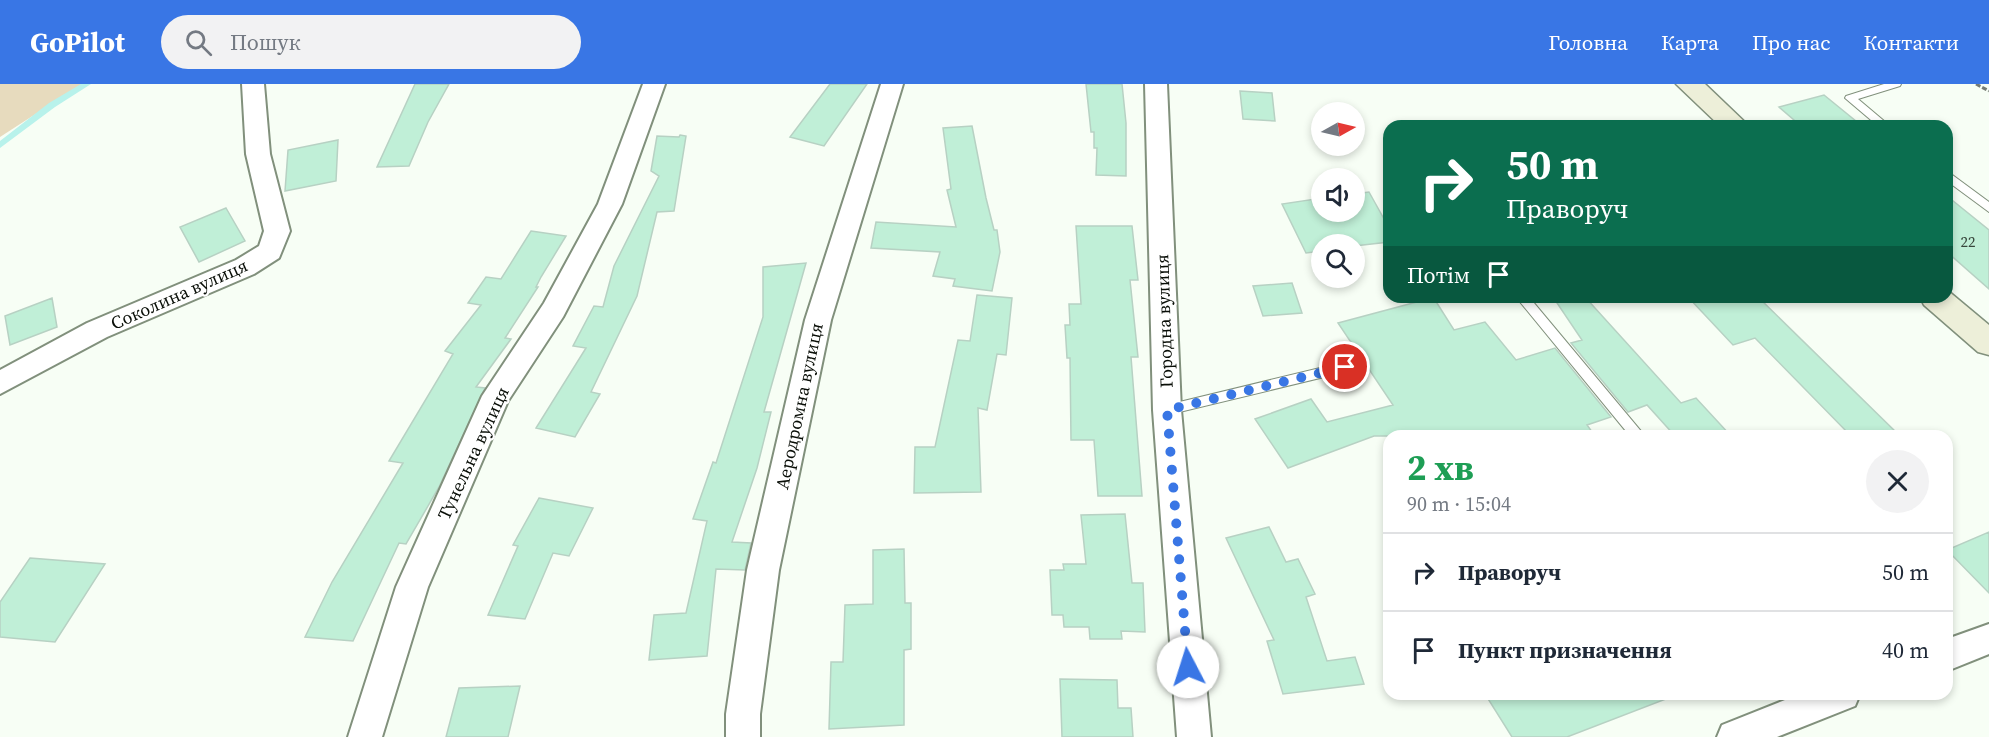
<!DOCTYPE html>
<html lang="uk">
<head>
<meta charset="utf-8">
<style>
  body { margin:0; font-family:"Source Serif 4",serif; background:#f2f2f3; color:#1f2937; height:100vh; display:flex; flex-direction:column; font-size:22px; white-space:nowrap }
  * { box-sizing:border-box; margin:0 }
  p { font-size:20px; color:#747a83 }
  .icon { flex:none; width:33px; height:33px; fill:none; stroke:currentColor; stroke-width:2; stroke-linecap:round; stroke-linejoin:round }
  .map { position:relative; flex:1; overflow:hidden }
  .details { position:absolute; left:1383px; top:346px; width:570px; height:270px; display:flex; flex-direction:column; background:#fff; border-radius:18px; box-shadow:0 3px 9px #0003 }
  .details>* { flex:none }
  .hud { position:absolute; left:1383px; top:36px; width:570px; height:183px; border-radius:18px; box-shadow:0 3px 9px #0003; background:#0b6e4f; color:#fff; overflow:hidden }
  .needle { width:39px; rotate:82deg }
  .buttons { position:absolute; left:1311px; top:18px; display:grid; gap:12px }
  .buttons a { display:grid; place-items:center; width:54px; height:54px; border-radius:50%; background:#fff; box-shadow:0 3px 9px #0003; font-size:30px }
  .pin { position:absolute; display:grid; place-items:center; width:51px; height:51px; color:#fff; margin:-26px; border:3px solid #fff; border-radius:50%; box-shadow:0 2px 6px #0007 }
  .me { position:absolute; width:66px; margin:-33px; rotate:355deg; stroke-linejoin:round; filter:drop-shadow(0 0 4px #0008) }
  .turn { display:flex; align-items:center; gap:21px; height:126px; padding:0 24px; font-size:27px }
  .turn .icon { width:78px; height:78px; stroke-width:2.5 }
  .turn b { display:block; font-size:42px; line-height:51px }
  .then { display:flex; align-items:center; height:57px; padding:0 24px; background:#0003; gap:12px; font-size:22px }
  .round { display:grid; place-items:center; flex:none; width:63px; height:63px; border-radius:32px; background:#f2f2f3 }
  .summary { display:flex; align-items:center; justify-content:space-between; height:102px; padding:0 24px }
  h1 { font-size:36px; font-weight:700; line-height:45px; color:#1e9e55 }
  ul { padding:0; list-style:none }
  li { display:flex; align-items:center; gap:18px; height:78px; padding:0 24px; border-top:2px solid #e0e1e3 }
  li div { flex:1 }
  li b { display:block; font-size:22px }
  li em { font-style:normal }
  header { display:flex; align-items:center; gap:36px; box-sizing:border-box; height:84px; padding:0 30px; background:#3976e5; color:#fff }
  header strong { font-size:28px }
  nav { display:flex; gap:33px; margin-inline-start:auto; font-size:21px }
  .search { width:420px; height:54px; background:#f2f2f3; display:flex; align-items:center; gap:15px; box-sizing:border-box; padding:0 21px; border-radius:33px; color:#747a83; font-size:22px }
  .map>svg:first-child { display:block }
  .green { fill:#e7dbbe }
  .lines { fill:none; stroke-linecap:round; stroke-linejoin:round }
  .stream { fill:#b8f2eb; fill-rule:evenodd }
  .building { fill:#c0efd7; stroke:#b7d1c3; stroke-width:1.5 }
  .lane-casing { stroke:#81907c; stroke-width:2 }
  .street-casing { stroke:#81907c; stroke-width:4 }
  .secondary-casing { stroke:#81907c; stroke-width:3 }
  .path { stroke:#757b73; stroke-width:3; stroke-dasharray:5 2; stroke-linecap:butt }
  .lane { fill:#fff; fill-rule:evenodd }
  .street { fill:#fff; fill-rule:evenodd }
  .secondary { fill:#edefd9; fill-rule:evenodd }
  .route { stroke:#3976e5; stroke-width:10; stroke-dasharray:0 18 }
  .labels { text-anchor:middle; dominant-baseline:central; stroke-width:4.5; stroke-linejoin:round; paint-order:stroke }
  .number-label { font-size:15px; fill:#37463b }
  .street-label { font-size:18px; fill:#090e07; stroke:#fff }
</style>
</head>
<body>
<header>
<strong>GoPilot</strong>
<div class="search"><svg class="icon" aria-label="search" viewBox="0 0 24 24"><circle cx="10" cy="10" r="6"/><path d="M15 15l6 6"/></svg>Пошук</div>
<nav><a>Головна</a><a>Карта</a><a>Про нас</a><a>Контакти</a></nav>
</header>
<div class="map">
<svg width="1989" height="653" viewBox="0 0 1989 653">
  <rect width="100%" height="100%" fill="#f7fef5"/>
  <path class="green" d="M0,0h82l-82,53z"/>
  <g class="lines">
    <path class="stream" d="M81,0h10l-36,23 -55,41v-7l49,-38z"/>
  </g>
  <path class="building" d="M415,0h34l-21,38 -19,44 -32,1z
    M830,0h37l-43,62 -34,-9z
    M1086,0h36l4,39v53l-30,-1 1,-27h-3v-16h-3z
    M1240,7l32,2 3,28 -32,-2z
    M1824,11l38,31h-61l-22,-19z
    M972,42l14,72 8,32h3l3,22 -8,39 -39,-5 2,-7 -22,-3 7,-24 -69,-4 5,-26 80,5 -9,-37 4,-1 -8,-61z
    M680,51l6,1 -12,75 -17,1 -20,84 -46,96 9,2 -25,43 -39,-9 50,-80 -13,-2 21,-40 9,1 11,-41 45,-90 -8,-5 6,-35 22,1z
    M338,56l-2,41 -51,10 3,-41z
    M1369,108l20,36v14l-35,4 -32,-2v7l-16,2 -24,-49 40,-6v14h32v-18z
    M1947,112l42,34v59l-42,-37z
    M226,124l19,33 -46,21 -19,-35z
    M1076,142h56l6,54h-8l8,77h-7l11,139h-44l-4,-56h-23l-1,-82h-3l-2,-33h5l-1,-21h12z
    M531,147l35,5 -25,41 -5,10h2l-33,51 6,1 -35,48 9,1 -46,99 -33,57 -7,-1 -46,98 -48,-4 27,-55 71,-119 -14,-2 64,-107 -8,-3 36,-46 -13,-2 18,-26 15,2z
    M806,179l-42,149h7l-14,56 -25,74 19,1 -6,27 -29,-1 -9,87 -58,4 5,-45 32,-2 21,-92 -14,-2 20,-57 3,1 47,-146v-50z
    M1292,199l10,30 -39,3 -10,-30z
    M977,211l35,3 -6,57 -9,-1 -10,56 -9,-2 3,84 -67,1 1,-46h20l23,-107 12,1z
    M1553,213h32l96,106 15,-5 35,38h-56l-28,-31 -19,7 -57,-69 11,-3z
    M1688,213h70l142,139h-49l-96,-98 -22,7z
    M52,214l5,29 -47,18 -5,-29z
    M1428,215l1,3 6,-2 19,30 31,-8 31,38 39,-12 56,69 -24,8 8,11h-221l-86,32 -33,-49 56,-20 16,23 66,-17 -55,-82z
    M539,414l54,10 -24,48 -16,-3 -28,66 -37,-4 30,-69 -5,-1z
    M1125,430l7,69h11l2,49 -24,-1 1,8h-32l-1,-12h-25l-1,-12h-11l-2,-45h14l-1,-6h23l-5,-49z
    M1269,443l17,35 12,-3 17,35 -9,3 21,64 28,-4 9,27 -81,10 -16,-53 7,-1 -48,-102z
    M1989,448v61l-42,-43z
    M904,465l1,54h6v46l-7,1v75l-75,4 2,-67h12l2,-57 28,-1v-54z
    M30,474l75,6 -50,78 -55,-5v-35z
    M1060,595l57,1 1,28h13l2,29h-71z
    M520,602l-12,51h-62l13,-49z
    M1485,610h186v3l-104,40h-55z"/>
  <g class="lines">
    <g class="lane-casing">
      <path id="lane" d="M1884,0h17l-1,2 -42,13 32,27h-12l-33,-28 1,-2z
        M1947,87l42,31v10l-42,-31z
        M1516,213h13l116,139h-15z
        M1345,278l7,5 -7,5 -178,43 -5,-1 -2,-4 2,-4 5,-1z"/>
    </g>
    <g class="street-casing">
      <path id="street" d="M242,0h22l6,70 20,77 -11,27 -25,16 -147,63 -107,57v-24l87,-47 149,-63 23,-14 5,-15 -18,-77z
        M643,0h22l-43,120 -59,113 -55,84 -80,186 -46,150h-34l48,-150 86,-191 62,-93 54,-99z
        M881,0h22l-72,236 -52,250 -19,144v23h-34v-23l21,-144 58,-250z
        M1145,0h22l14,326 30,327h-34l-24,-327z
        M1989,540v30l-42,17v-32z
        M1800,610h60l-5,12 -78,31h-60l5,-12z"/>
    </g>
    <g class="secondary-casing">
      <path id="secondary" d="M1676,0h29l44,42h-29z
        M1947,206l42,35v30l-11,-3 -54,-47 -4,-8h27z"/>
    </g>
    <path class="path" d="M1976,0l13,7"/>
    <use href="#lane" class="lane"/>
    <use href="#street" class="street"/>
    <use href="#secondary" class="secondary"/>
  </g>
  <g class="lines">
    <path class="route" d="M1188,583l-21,-257 178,-43"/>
  </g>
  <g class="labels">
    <g class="number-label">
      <text x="1968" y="157">22</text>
    </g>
    <g class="street-label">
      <text transform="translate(179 210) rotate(-24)">Соколина вулиця</text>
      <text transform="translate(1164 237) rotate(-92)">Городна вулиця</text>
      <text transform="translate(799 322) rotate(-78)">Аеродромна вулиця</text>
      <text transform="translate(473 369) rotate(-65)">Тунельна вулиця</text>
    </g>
  </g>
</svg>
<div class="buttons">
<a><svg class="needle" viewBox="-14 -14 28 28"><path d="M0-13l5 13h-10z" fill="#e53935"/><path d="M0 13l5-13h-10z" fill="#747a83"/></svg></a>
<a><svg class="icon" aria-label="sound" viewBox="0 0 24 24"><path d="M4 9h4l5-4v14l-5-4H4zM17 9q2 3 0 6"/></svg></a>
<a><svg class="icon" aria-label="search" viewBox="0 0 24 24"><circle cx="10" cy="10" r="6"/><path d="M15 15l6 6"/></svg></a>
</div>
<div class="pin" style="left:1345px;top:283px;background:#d93025"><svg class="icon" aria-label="arrive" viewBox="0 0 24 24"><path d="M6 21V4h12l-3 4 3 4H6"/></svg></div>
<svg class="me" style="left:1188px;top:583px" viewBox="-20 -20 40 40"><circle r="19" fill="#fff"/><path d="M0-13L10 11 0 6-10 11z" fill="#3976e5"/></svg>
<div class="hud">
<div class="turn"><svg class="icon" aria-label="right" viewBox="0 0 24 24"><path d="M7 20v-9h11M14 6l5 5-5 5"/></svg><div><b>50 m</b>Праворуч</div></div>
<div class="then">Потім<svg class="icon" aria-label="arrive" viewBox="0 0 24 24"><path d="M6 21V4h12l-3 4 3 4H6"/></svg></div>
</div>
<section class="details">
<div class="summary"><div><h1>2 хв</h1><p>90 m · 15:04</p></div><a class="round"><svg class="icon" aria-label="close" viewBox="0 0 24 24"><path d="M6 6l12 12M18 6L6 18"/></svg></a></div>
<ul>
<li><svg class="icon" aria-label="right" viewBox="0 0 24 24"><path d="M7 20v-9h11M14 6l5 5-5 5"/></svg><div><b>Праворуч</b></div><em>50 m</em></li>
<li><svg class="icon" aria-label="arrive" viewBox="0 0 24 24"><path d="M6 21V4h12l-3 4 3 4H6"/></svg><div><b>Пункт призначення</b></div><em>40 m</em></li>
</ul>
</section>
</div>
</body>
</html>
